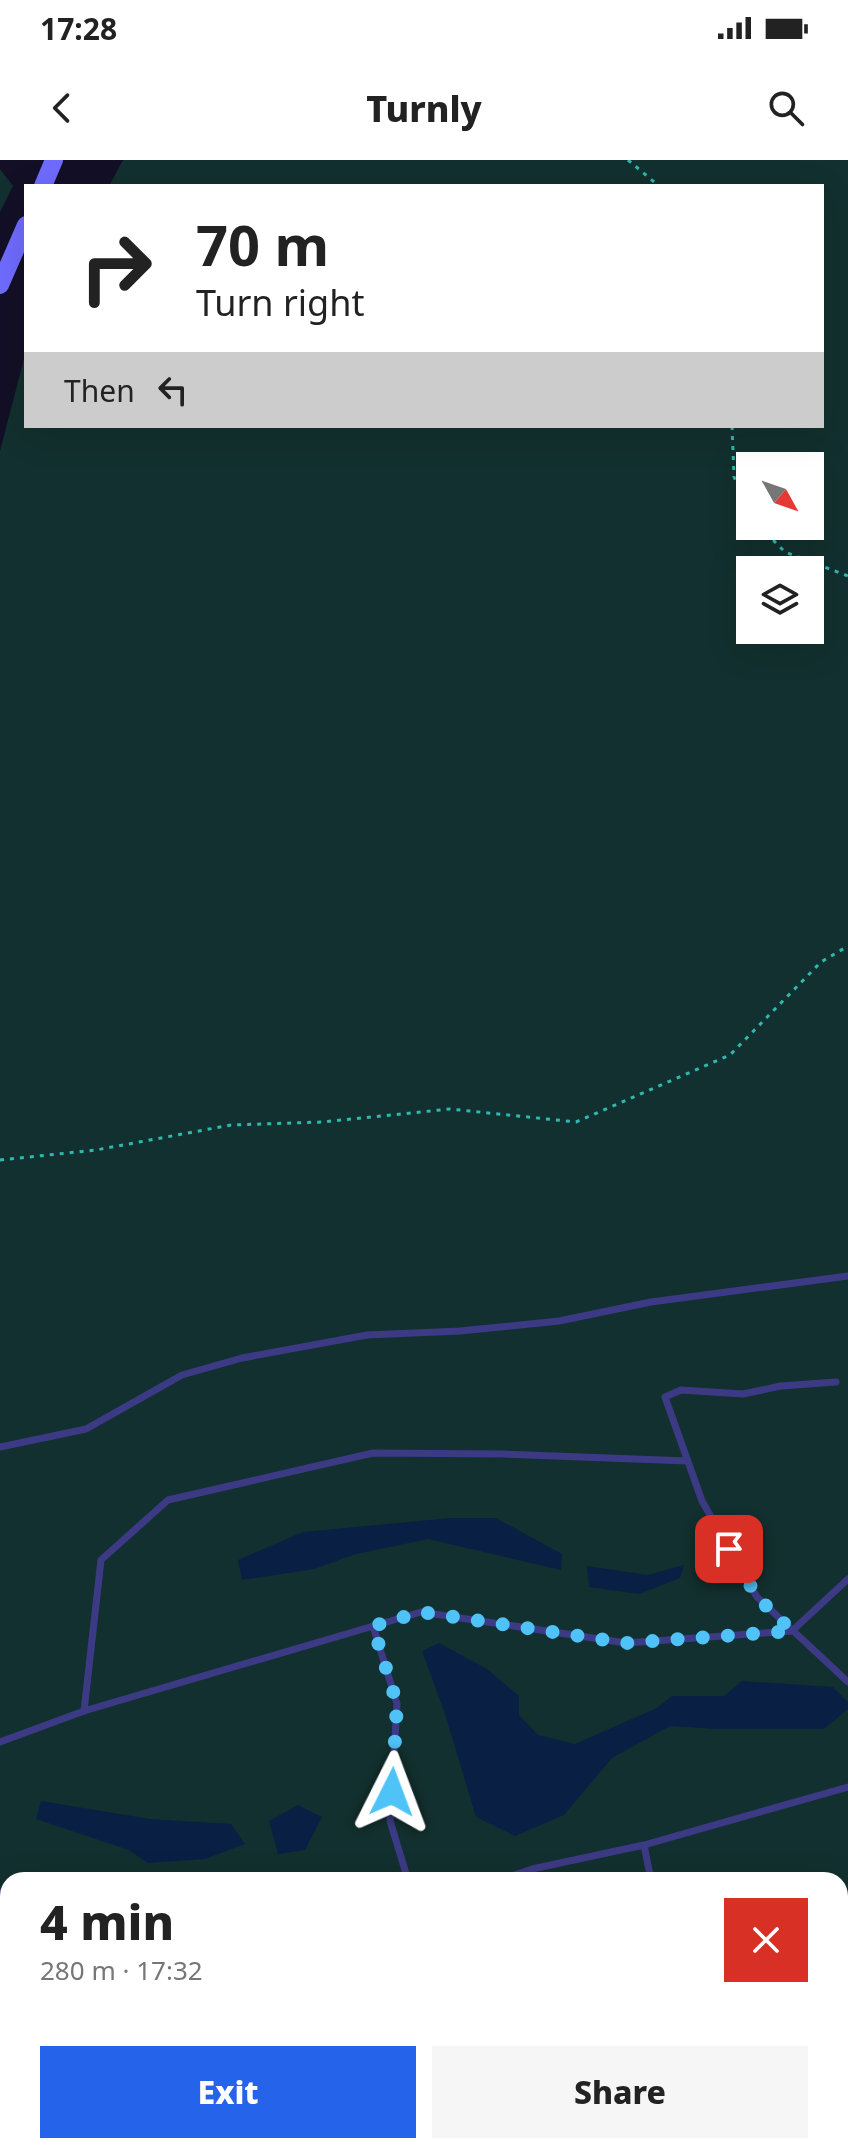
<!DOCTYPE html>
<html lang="en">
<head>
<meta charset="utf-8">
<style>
  body { margin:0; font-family:"Noto Sans",sans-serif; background:#f6f6f6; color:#222; height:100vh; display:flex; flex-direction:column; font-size:30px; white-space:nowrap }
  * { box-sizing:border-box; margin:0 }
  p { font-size:26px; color:#767676 }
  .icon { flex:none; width:44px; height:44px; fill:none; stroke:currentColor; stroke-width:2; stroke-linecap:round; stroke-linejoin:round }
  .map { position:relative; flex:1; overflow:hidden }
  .panel { position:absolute; left:0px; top:1712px; width:848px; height:282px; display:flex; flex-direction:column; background:#fff; border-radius:24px 24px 0 0; box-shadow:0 8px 32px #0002 }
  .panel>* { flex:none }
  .hud { position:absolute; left:24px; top:24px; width:800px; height:244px; border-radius:0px; box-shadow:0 8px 32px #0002; background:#fff; color:#222; overflow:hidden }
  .needle { width:52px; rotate:130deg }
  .fabs { position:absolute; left:736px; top:292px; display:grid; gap:16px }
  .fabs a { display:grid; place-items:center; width:88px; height:88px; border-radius:0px; background:#fff; box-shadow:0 8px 32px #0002; font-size:40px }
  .pin { position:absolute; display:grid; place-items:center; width:68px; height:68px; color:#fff; margin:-34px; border-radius:16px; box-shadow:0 4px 12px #0006 }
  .me { position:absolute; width:88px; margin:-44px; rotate:3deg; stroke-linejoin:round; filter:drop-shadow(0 0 6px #0008) }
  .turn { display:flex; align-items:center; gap:28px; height:168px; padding:0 40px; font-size:36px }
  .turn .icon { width:104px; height:104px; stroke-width:2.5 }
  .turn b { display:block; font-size:56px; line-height:68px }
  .then { display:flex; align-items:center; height:76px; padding:0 40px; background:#0003; gap:16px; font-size:30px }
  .round { display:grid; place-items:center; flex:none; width:84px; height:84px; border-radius:0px; background:#f6f6f6 }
  .summary { display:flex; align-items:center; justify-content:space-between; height:136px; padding:0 40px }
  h1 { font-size:48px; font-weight:800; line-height:60px }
  .cta { display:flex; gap:16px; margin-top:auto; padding:16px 40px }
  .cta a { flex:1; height:92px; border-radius:0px; background:#2563eb; color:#fff; font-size:32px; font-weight:800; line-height:92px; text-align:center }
  .cta a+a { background:#f6f6f6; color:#222 }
  .status { display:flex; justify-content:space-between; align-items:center; height:56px; padding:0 40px; background:#fff; direction:ltr }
  .status svg { height:22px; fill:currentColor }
  header { display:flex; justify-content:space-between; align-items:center; height:104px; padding:0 40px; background:#fff; font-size:36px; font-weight:800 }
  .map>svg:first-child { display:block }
  .green { fill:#12302f; fill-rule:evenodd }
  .water { fill:#0a1f44 }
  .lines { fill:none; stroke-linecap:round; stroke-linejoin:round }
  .river { stroke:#0a1f44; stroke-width:30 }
  .path { stroke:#2fb8b0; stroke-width:3; stroke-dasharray:4 6; stroke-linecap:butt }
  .lane { stroke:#3d3a85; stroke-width:7 }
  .secondary { stroke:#6f6bff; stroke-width:18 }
  .route { stroke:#4fc3f7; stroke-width:14; stroke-dasharray:0 25.2 }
</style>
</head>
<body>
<div class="status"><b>17:28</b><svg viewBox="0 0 49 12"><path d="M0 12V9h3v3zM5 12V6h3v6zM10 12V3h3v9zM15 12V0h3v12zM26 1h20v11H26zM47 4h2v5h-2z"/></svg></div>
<header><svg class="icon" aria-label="back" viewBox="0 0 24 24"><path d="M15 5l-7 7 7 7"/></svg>Turnly<svg class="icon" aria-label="search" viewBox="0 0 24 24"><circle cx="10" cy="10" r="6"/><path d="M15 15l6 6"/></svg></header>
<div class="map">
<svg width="848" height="1993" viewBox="0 0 848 1993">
  <rect width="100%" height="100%" fill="#130f26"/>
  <path class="green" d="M123,0h725v1993h-545l-5,-7h542v-266h-832v40l-8,-4v-1465l26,-100v75h796v-240h-713zM750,306h60v60h-60zM750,410h60v60h-60z
    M0,9l13,17 -13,26z
    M0,1966l8,5v15h27l12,7h-47z"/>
  <path class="water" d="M451,1358h45l66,36 -1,16 -133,-31 -72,15 -42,15 -72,11 -4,-20 65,-28z
    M684,1405l-4,13 -41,16 -50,-7 -2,-21 61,9z
    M439,1483l48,26 32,27v19l19,20 37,9 82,-36 15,-12h52l18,-15 91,6 15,15v7l-24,20h-109l-45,-3 -58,32 -48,57 -49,21 -39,-19 -31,-103 -23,-63z
    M41,1641l109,18 81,5 14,20 -40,15 -57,4 -19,-13 -93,-31z
    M298,1645l24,12 -17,33 -27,4 -9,-33z
    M840,1929l8,4v38l-8,-4z
    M687,1986h95l5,7h-96z"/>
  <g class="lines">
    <path class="river" d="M0,1846l8,3
      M267,1986l6,7"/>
    <path class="path" d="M628,0l31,26
      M732,266l2,51 16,35
      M759,366l26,26 63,24
      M0,1000l96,-10 135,-25 91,-3 128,-13 126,13 154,-67 91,-93 27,-16"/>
    <path class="lane" d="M836,1222l-55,4 -38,8 -62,-4 -16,7 37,104 55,96 91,85
      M0,1287l86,-18 96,-54 60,-17 125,-23 93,-4 99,-10 92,-19 197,-26
      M373,1466l24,78 -7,117 18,59
      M84,1551l17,-151 67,-60 205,-47 131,1 184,7
      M0,1582l84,-31 337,-99 205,31 166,-12 56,-52
      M644,1685l7,35
      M500,1720l32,-11 112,-24 204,-58
      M0,1732l8,1
      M840,1780l8,-6
      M840,1837l8,8
      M449,1986l4,7
      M531,1986l3,7"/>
    <path class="secondary" d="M43,26l11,-26
      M0,125l26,-60
      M0,1921l8,5
      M139,1986l16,7"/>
  </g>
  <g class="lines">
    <path class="route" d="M392,1632l5,-88 -24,-78 48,-14 205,31 166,-12 -35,-34 -28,-48"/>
  </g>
</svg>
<div class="fabs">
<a><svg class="needle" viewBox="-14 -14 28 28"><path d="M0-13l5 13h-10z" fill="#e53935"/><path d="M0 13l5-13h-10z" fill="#767676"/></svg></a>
<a><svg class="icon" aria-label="layers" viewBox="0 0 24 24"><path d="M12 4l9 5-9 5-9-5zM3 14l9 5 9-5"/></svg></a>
</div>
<div class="pin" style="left:729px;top:1389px;background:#d93025"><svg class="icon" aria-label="arrive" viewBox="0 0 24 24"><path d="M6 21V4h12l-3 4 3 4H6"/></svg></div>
<svg class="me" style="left:392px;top:1632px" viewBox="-20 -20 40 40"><path d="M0-17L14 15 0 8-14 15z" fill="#4fc3f7" stroke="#fff" stroke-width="4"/></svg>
<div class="hud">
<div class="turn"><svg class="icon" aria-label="right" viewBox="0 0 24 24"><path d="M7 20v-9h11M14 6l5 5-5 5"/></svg><div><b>70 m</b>Turn right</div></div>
<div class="then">Then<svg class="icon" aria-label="left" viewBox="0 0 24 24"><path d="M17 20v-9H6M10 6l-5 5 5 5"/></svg></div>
</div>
<section class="panel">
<div class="summary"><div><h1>4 min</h1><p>280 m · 17:32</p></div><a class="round" style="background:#d93025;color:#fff"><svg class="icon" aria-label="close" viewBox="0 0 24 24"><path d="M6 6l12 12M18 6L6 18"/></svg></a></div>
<div class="cta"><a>Exit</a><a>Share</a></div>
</section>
</div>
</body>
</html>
